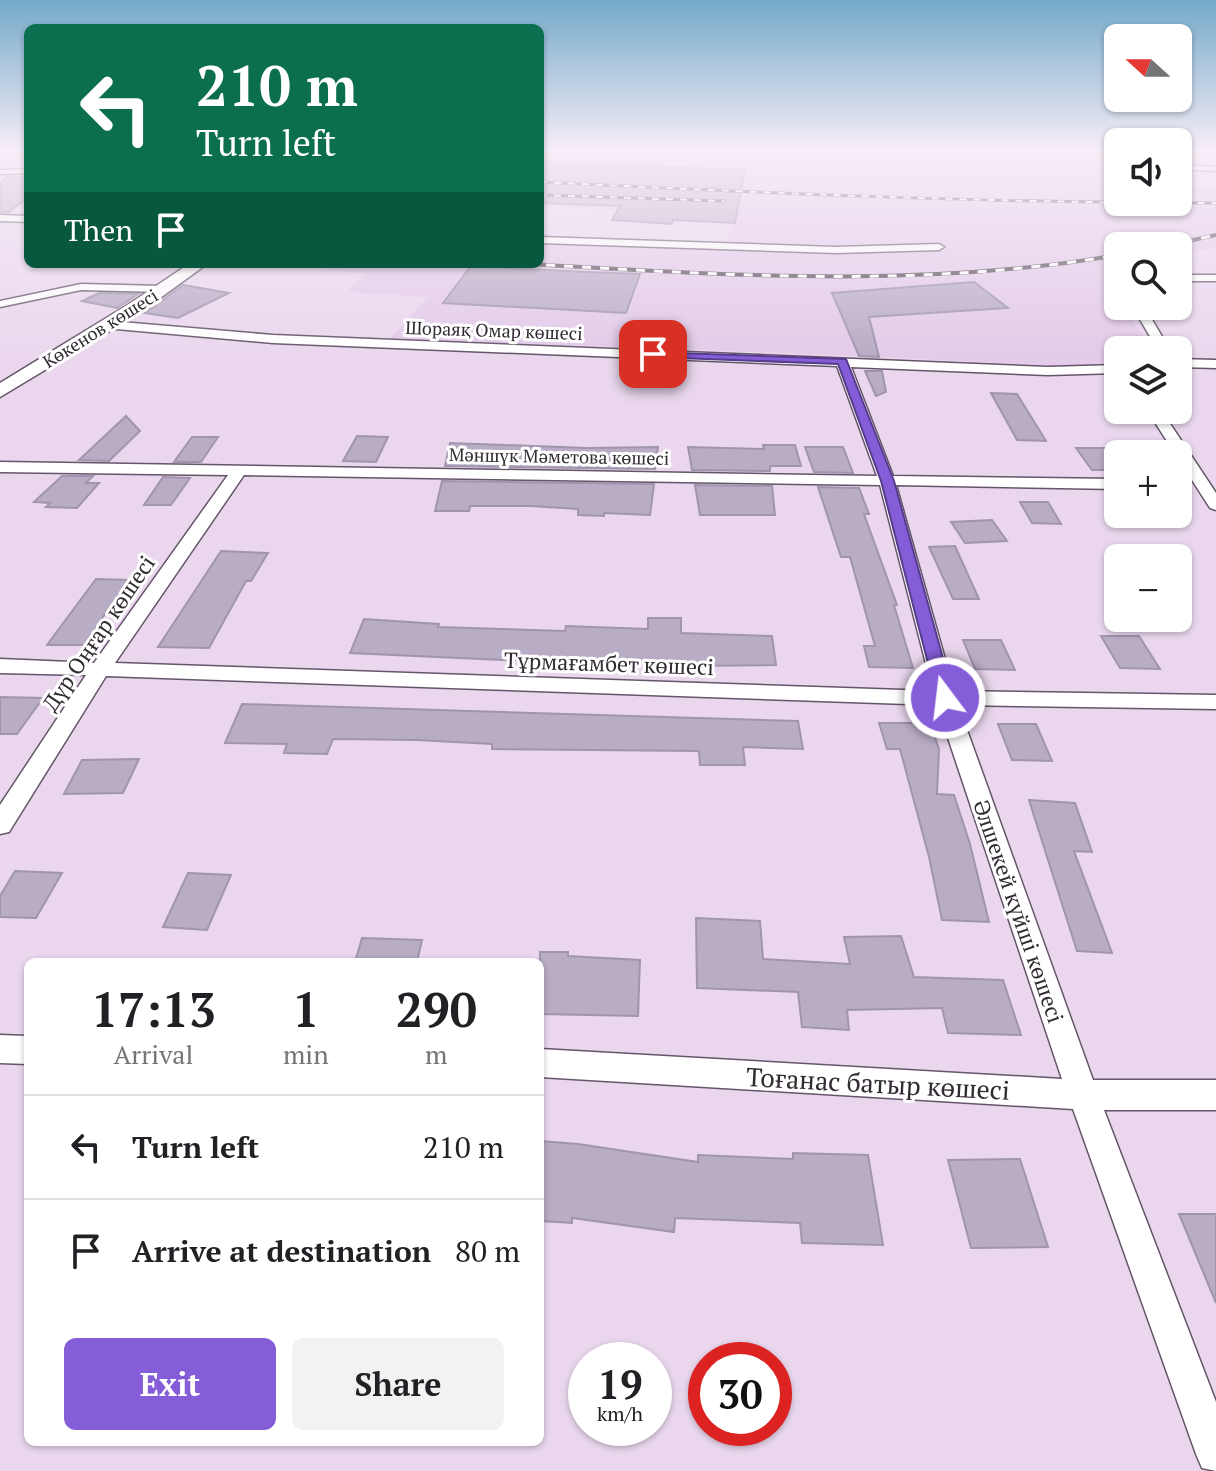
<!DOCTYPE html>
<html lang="en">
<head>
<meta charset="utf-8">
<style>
  body { margin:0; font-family:"PT Serif",serif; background:#f2f2f2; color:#202124; height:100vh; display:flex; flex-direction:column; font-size:30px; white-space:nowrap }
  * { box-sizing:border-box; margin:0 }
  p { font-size:26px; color:#757577 }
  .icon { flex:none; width:44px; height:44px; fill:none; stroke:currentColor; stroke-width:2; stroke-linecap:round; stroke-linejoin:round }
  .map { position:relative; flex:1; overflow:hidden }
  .details { position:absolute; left:24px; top:958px; width:520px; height:488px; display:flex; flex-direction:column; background:#fff; border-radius:12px; box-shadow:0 2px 6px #0004 }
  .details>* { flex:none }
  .banner { position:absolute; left:24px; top:24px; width:520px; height:244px; border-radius:12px; box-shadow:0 2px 6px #0004; background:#0b6e4f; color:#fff; overflow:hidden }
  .needle { width:52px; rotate:291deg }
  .controls { position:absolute; left:1104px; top:24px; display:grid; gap:16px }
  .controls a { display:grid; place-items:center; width:88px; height:88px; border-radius:12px; background:#fff; box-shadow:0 2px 6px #0004; font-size:40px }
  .speed { position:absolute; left:568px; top:1342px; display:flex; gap:16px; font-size:40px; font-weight:700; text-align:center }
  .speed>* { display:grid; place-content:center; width:104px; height:104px; border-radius:50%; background:#fff; box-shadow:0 2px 6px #0004; line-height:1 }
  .speed small { font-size:20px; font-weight:400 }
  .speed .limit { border:12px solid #d22; background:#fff; color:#111 }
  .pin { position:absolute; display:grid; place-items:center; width:68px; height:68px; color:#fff; margin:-34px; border-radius:16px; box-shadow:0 4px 12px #0006 }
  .me { position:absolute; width:88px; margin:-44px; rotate:345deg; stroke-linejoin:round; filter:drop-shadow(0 0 6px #0008) }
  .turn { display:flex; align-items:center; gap:28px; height:168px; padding:0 40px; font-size:36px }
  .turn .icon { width:104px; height:104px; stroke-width:2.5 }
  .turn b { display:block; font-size:56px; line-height:68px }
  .then { display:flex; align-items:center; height:76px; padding:0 40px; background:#0003; gap:16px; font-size:30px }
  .eta { display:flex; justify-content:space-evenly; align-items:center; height:136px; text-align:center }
  .eta b { font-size:48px; font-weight:600; line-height:56px }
  .action { display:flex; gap:16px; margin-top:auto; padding:16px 40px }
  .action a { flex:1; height:92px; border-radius:12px; background:#855dd8; color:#fff; font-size:32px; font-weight:600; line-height:92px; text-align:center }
  .action a+a { background:#f2f2f2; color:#202124 }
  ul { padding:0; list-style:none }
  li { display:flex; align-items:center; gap:24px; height:104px; padding:0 40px; border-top:2px solid #e0e0e0 }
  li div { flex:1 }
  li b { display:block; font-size:30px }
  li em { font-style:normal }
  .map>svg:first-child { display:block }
  .built { fill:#e3cbe9 }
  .building { fill:#b9adc6; stroke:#a095ad; stroke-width:2 }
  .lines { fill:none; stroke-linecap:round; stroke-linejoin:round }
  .lane-casing { stroke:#655569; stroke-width:3 }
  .street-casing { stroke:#655569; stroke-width:3 }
  .secondary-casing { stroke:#655569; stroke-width:3 }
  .lane { fill:#fff; fill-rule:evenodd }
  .street { fill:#fff; fill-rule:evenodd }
  .secondary { fill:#fff; fill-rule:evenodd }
  .rail-far1-casing { stroke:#524954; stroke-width:3 }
  .rail-casing { stroke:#524954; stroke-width:4 }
  .rail-far1 { stroke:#fff; stroke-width:2; stroke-dasharray:7; stroke-linecap:butt }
  .rail { stroke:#fff; stroke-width:3; stroke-dasharray:9; stroke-linecap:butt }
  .route { fill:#855dd8; stroke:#563c8c; stroke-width:2 }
  .labels { text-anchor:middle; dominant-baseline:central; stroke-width:6; stroke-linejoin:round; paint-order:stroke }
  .far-street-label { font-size:18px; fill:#322b33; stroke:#fff }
  .street-label { font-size:22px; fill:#322b33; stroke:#fff }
  .near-street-label { font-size:26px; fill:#322b33; stroke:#fff }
</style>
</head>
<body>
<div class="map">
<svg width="1216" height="1471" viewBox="0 0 1216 1471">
  <rect width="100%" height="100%" fill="#ead7ee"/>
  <path class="built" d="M540,150h546l32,35v17h60v-15l38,1v59l-38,8v-9h-60v32l-13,3 13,19v6h4l31,44h-35v19l-278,-14 -450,-16 38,-42 -81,-5 18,-19 -43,-3 7,-6h211v-21l186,7 8,-35 -194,-9z"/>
  <path class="building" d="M540,162l205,8 -10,53 -62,-3 -1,4 -60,-4 8,-14 -80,-3z
    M28,176v21l-19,15h-9v-28l7,-7z
    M471,266l116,6 53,2 -14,39 -183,-10z
    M974,282l34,26 -139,9 10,40 -20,-1 -27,-63z
    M183,285l46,8 -51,25 -33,-5z
    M99,293l39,1 -21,14 -35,-7z
    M865,371h17l4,21 -10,4z
    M991,393l26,1 29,47 -29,-1z
    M126,416l14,15 -31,30 -30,-1z
    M357,436l31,1 -12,25 -33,-1z
    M192,437h26l-17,25h-27z
    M450,443l137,5 71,-1 -3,22 -210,-3z
    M763,445h32l6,21h-31v5l-78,-1 -4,-23 76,2z
    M805,447h38l10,26 -39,-1z
    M1076,448h33l9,11v11h-26z
    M62,476h31l-7,7h13l-22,25 -31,-1 4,-4 -16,-1z
    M163,477l27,1 -19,27h-27z
    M442,481l212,3 -4,31 -46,-2v3l-26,-1v-6l-48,-3h-60l-1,5h-34z
    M695,485l77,1 3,29h-75z
    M818,487l41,1 10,26h-5l33,91h-3l19,63 -44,-1 -5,-21h11l-25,-89h-9z
    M1020,502h28l13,22 -29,-1z
    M992,520l15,21 -42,2 -14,-21z
    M955,546l24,53h-26l-24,-52z
    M221,551l47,2 -17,28h-5l-37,67 -51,-1z
    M96,579l32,1 -44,65h-37z
    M648,618h33v15l91,3 4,29 -87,1v-3l-186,-3 -153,-7 14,-34 75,5 -1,3 127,4 1,-5 82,3z
    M1101,636h38l21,33 -40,-1z
    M963,640h38l14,30 -40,-1z
    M0,697l43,1 -26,36h-17z
    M242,704l556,17 5,28 -60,-2 2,18h-45l-1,-14 -207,-2v-5l-75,-4 -84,-1 -6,15 -43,-1 3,-9 -62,-1z
    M879,723h51l9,26 -2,45 17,1 16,49 19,78 -47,-2 -13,-63 -29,-108h-13z
    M998,724h38l16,37 -40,-1z
    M139,759l-16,34 -59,1 18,-34z
    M1029,800l46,3 17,49 -18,-1 38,102 -35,-2z
    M15,871l47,2 -26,45 -36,-1v-21z
    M188,873l43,2 -24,55 -44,-3z
    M696,918l64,3 3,38 87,5 -6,-27 57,-1 13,41 89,3 18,55 -73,-2 -6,-25 -95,2 2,20 -47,-3 -4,-35 -101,-4z
    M362,938l60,2 -5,22h-62z
    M540,952h28v4l72,4 -2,56 -98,-2z
    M540,1141l38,3 120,18v-7l95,4v-6l75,2 15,90 -81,-2 -2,-20 -125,-5 -1,14 -102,-14v5l-32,-2z
    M1020,1159l28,88 -77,1 -23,-88z
    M1179,1214h37v89z"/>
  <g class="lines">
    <g class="lane-casing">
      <path id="lane" d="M548,150h7l-15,4v-2z"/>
    </g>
    <g class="street-casing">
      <path id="street" d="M1178,165l38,2v4l-38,-2z
        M28,169v4l-28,1v-4z
        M0,215l28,1v6l-28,-1z
        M540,237l296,10 103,-3 5,3 -5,3 -103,3 -296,-10z
        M1178,275h38v6h-38z
        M81,284l82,2 6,3 -6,3 -82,-2 -81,17v-6z
        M1132,306h12l26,44h-12z
        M109,321l164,14 775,32 70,-2v8l-70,2 -197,-8 42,109 225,3v10l-222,-4 58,206 262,4v14l-258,-4 135,375h123v30h-112l112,292v69l-14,-3 -6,-14 -123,-345 -533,-32v-28l522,30 -125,-374 -831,-29 -97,156 -9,2v-29l86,-130 -86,-2v-14l94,4 134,-188 -228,-3v-10l877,14 -40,-110 -564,-23 -168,-15v-6zM244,475l636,10 53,206 -818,-28z
        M1178,359l38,1v8l-38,-1z
        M1147,410h14l55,83v17l-6,-2z
        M0,1035l28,1v28l-28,-1z"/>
    </g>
    <g class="secondary-casing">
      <path id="secondary" d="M189,264h18l-69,50 -138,83v-14l126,-77z"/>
    </g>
    <use href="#lane" class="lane"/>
    <use href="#street" class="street"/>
    <use href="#secondary" class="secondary"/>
    <g class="rail-far1-casing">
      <path id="rail-far1" d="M540,182c225,11 450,21 676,21
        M540,195l184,6"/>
    </g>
    <g class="rail-casing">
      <path id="rail" d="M1166,246l50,-11
        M528,264c198,11 393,25 590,-9"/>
    </g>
    <use href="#rail-far1" class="rail-far1"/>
    <use href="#rail" class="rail"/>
  </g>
  <linearGradient id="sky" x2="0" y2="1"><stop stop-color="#74aaca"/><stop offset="0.42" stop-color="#f6edf7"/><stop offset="1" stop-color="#f6edf7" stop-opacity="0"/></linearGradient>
  <rect width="1216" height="356" fill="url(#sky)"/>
  <path class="route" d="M649,352l197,7 48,122 60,217 -2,5h-13l-2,-5 -56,-217 -43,-117 -185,-7 -6,-3z"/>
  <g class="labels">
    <g class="far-street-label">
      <text transform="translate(100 328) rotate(-32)">Көкенов көшесі</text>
      <text transform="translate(494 330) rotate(2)">Шораяқ Омар көшесі</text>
      <text transform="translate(559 456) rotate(1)">Мәншүк Мәметова көшесі</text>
    </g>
    <g class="street-label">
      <text transform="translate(98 633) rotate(-56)">Дүр Оңғар көшесі</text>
      <text transform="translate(609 663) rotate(2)">Тұрмағамбет көшесі</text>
      <text transform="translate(1019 911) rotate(71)">Әлшекей күйші көшесі</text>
    </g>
    <g class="near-street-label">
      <text transform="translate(878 1083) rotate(3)">Тоғанас батыр көшесі</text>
    </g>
  </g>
</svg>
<div class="controls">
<a><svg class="needle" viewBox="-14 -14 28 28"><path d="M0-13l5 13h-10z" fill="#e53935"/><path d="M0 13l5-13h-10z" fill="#757577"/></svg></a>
<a><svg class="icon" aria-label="sound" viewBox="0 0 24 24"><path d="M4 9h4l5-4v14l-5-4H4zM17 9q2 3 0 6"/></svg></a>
<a><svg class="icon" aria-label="search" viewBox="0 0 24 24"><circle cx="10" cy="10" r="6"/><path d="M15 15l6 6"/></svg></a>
<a><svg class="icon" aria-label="layers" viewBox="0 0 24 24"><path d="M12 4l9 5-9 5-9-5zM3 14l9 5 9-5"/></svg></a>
<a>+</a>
<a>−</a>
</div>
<div class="speed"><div>19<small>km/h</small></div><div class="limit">30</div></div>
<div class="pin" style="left:653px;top:354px;background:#d93025"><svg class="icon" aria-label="arrive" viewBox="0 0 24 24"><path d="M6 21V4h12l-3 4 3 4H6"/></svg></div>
<svg class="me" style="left:945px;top:698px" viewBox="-20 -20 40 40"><circle r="17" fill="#855dd8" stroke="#fff" stroke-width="3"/><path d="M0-11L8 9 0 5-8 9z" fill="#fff"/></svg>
<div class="banner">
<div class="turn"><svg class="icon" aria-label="left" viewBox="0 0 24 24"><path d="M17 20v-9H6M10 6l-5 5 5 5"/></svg><div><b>210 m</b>Turn left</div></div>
<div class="then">Then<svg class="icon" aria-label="arrive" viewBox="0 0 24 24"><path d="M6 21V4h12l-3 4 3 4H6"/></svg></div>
</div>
<section class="details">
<div class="eta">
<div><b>17:13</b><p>Arrival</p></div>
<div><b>1</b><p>min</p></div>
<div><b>290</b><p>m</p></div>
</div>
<ul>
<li><svg class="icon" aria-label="left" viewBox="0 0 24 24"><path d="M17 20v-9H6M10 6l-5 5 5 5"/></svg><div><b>Turn left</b></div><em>210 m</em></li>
<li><svg class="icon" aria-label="arrive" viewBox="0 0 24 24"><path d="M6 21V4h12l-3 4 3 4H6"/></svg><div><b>Arrive at destination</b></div><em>80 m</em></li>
</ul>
<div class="action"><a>Exit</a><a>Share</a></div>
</section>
</div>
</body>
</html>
